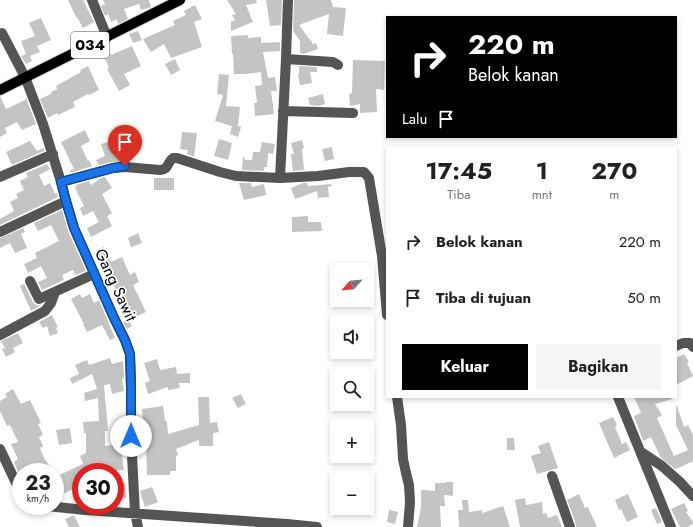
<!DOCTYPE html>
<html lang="id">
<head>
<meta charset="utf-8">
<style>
  body { margin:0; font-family:Jost,sans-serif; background:#f6f6f6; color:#222; height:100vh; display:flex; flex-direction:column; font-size:15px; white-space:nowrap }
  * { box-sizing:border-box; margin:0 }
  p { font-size:13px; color:#767676 }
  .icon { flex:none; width:22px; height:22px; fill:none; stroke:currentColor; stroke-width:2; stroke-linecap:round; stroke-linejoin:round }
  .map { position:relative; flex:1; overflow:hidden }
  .details { position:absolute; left:386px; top:146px; width:291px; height:252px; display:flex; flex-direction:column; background:#fff; border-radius:0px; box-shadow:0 2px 6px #0003 }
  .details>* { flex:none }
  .banner { position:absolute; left:386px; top:16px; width:291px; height:122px; border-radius:0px; box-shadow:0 2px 6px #0003; background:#000; color:#fff; overflow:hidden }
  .needle { width:26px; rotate:243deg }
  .fabs { position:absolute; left:330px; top:263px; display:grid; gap:8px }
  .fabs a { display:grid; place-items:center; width:44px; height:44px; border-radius:0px; background:#fff; box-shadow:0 2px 6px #0003; font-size:20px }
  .speed { position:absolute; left:12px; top:463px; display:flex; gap:8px; font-size:20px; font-weight:700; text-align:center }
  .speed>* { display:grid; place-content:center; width:52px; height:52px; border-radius:50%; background:#fff; box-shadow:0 2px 6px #0003; line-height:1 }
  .speed small { font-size:10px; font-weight:400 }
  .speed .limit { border:6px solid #d22; background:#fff; color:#111 }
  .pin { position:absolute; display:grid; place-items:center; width:34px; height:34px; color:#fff; margin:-41px -17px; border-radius:50% 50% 50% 0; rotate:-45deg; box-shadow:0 0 4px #0007 }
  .pin .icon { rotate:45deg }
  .me { position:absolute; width:44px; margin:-22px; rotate:0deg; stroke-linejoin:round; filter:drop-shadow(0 0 3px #0008) }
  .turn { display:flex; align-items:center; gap:14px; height:84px; padding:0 16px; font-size:18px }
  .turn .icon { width:52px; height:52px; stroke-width:2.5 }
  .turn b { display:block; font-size:28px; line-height:34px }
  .then { display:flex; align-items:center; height:38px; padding:0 16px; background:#0003; gap:8px; font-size:15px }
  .eta { display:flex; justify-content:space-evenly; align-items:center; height:68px; text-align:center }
  .eta b { font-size:24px; font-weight:700; line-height:28px }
  .primary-button { display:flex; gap:8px; margin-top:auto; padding:8px 16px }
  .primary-button a { flex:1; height:46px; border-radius:0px; background:#000; color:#fff; font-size:16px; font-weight:700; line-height:46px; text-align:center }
  .primary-button a+a { background:#f6f6f6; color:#222 }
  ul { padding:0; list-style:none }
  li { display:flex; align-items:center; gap:12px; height:56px; padding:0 16px }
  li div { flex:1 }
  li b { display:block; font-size:15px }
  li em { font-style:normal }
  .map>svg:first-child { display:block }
  .building { fill:#c4c4c4 }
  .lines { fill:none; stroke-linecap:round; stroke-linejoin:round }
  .major-casing { stroke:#dbdbdb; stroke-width:12 }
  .minor { stroke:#555; stroke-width:10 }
  .major { stroke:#000; stroke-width:10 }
  .route-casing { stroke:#114b97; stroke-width:10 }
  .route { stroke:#1a73e8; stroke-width:7 }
  .labels { text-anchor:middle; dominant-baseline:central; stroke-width:3; stroke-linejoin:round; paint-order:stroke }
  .shield { fill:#fff; stroke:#4c4c4c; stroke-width:1 }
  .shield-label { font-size:15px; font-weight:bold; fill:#000 }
  .street-label { font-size:16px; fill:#000; stroke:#fff }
</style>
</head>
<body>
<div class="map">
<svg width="693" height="527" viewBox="0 0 693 527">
  <rect width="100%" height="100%" fill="#fff"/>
  <path class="building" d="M68,0h15l11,22 -11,6 -6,-11h-1z
    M103,0h46l2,7 -10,3 -2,-6 -15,5 4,10 -10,5 -1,-5 -6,3 -3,-8 -3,2 -4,-10 4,-2z
    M227,0h29l1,3 -11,2 7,17 -22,9v-9l4,-2 -3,-5 4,-1z
    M266,0h16l-1,25 -11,1z
    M294,0h37l2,7 13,1 -3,28 -16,-2 2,-20 -30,11 11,15 2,1v3l4,-1 2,6 -15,5 -3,-1v-12l-7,-10z
    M195,5l7,14 -8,3 8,25 -31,11 -7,-14 -13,8 -8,-13 32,-14 -2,-4 13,-6 -2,-4z
    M41,18l10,22 -14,6 3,6 -10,4 2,5 -6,3 -5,-8 5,-2 -5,-13 14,-5 -6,-13z
    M138,31l4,9 -9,3 -4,-9z
    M248,35v3l13,-1v6l19,-1v9l-17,1 5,26 7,-1 2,14h-6l3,23 -19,2 -1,-13h3l-2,-17 7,-1 -1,-13 -16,2h-11l-1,-20h-1l-1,-18z
    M132,46l9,20 -17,8 6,11 -11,6 -12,-22 2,-1 -5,-12 7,-2v1z
    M175,59l5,11 -9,5 -6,-11z
    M353,60l32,1 -1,29 -8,-1 1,23 -17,1v-9l-10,2 -1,-12 3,-1z
    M88,66l11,24 -10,5 -1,-1 -15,8 2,5 -17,8 -1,-2 -9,5 -8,-19 11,-5v-2l6,-3 -1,-3 25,-14 -1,-2z
    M299,66l18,1v5h-7l2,11 -12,2 -2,-11h1z
    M219,74l10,1 -3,31 14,1 -2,19 3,1 -3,10 -8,-3 2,-8 -17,-5 8,-26 -6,-1z
    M323,94l2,10 -6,2 -9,-1 -2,-7z
    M0,96l6,13 19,-9v-1l1,-1 10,26 -14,6 -5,-8 -12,6 2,5 -7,4z
    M85,130l5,11 -9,5 7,15 1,-1 3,6 -21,7 -1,-3 4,-1 -13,-27z
    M182,132l15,1 -3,24 -7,-3 1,-4 -8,-1z
    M118,139l3,11 2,-1 4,12 -15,1 -13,3 -3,-5 9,-4 -4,-12z
    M219,139l13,4 -4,17 -14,-4z
    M302,140l2,8 -2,1 2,21 -11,1 -2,-17h3l-3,-11z
    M30,141l7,10 7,-3v3l-32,14 -6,-13z
    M262,142l13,2 -2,10 -5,-1 -1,14h-3v4l-22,-1 1,-13h1l1,3h7l1,-8h7z
    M332,147l2,12 -9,2 -3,-12z
    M47,164l3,5 -11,6 5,11 6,-3 5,11 2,-1 1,4 -58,28v-6l14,-8 -4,-9 8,-4 -2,-4 8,-4 -4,-9 8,-4 -2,-4z
    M103,177h2l7,11 -10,6 10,19 -5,3 5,10 -21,11 -4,-9 12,-6 -6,-11 -10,5 -3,-8 4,-2 -9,-18 1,-1v-2l13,-4 2,4z
    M154,178h20v12h-20z
    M239,183h12l1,4 12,-3 2,11 -22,5z
    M303,183h4l1,3 23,-2 1,2 -4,1 1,10 -11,1 -1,-7 -22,8 -4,-11z
    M62,210l6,21 18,40 -11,4 -2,-5 -11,5 2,5 -22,10 -4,-8 9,-4 -6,-12 -13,7 -4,-9 13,-6 -2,-5 24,-12 -8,-16 -13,6 -4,-8z
    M308,216v6h13l1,9 -30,1v-15z
    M23,228l2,4 -4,2 6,14 -12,5 -5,-10 -10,5v-10z
    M138,233l4,10 -11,4 -3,-9z
    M104,247l7,15 11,-5 8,18 5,-3 4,10 -6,3 13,27 -18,8 4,6 -5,3 -4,-7 4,-2 -10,-23 2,-1 -8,-17 -2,1 -3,-6 3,-1 -6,-12 -3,1 -5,-10z
    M24,284l9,18 3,3h5l-10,6 -11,-25z
    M80,294l2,4 8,-4 4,9 5,-3 16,38 -5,2 -8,-15 -15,7 -4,-8h1l-13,-25z
    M52,315l6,12 -2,1 2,5 -8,3 -3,-10 -4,2 -4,-6z
    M18,333l5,10 -10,5 2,4 -9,5 -4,-8 3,-1 -4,-7z
    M684,354l5,8 -2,1 6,13 -17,9v-27z
    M110,358l2,6 11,-3 1,17 -2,1 2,12 -12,3 -2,-10 -6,1 4,46h-3v15l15,-2 4,26 -12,1v1h-31v22l-5,2 -3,-7 -14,7 -4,-9v-10l28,-13 -3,-8 6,-3v-20h-2l-1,-11 16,-1 -1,-23 -13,3 -1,-8 13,-4 -5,-15 -20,10 -2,-6 9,-4 -4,-9 12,-5 2,5z
    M157,359l3,11 16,-3 1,7 13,-1v10h-11l1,5 -12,2v-3l-20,7 -3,-11 5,-2 -6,-18z
    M13,389l8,15 9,-4 11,23 -3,1 5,11 -4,2 4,9 -3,2 4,10 10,14h-36l-4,-10 4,-3 -7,-15 7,-2 -8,-17 -3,1 -7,-15v-10l7,-4 -2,-3z
    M241,394l5,10 -8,4 -6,-10z
    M198,397h11l1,26 7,-1 2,10 -6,1v13h-14v-6l-23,9 2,6 -2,1v15h-6v4h-23l-1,-31h2l-3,-23h-2l-1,-12 21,-3 2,15h2l1,13 31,-9z
    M634,397h38v2l-17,5 7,11 -5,3 17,38 14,-6 -12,-25v-19h1l7,21 4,-2 5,10v26l-10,5 -8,3 -14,-11 -10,-21 -8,4 -9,-25 7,-3z
    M613,417l4,8 -2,2 7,17 4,-2 4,8 -16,8 -15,-35z
    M70,428l2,15 -13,2 -3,-15z
    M507,438h7l1,12h-8z
    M549,442l9,26 -21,6 -6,-18 10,-3 -3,-7z
    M446,482h7v14l-9,-1 1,11h-5l1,21h-24l4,-20v-17l14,1v-8h11z
    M125,483l1,15h-9v-2l-2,1v-13z
    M152,487l6,15 -13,5 -4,-12 -1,-4z
    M579,494l6,14 3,-1 9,20h-21l-1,-6 -8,-21z
    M628,494l10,23 -11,5 -6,-13 -2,1 -4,-10z
    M525,498l1,7 16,-3 1,12 3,-1 2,5 9,-3 5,12h1h-43l-5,-27z
    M462,500h6l1,12 13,-2v3l21,-7 7,21h-51l-1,-17h5z
    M684,503l4,8 -2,1 7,10v2l-6,3h-7l-9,-18z
    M656,508l6,14 -5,2 -6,-14z
    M389,510l9,2 -3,12 -8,-2z
    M74,515l6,12h-11l-4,-8z"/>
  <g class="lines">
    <g class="major-casing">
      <path id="major" d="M0,90l180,-90"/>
    </g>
    <path class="minor" d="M92,0l15,37
      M2,33l23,44 18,47 18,58 5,19 8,27 40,90 11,22 5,14 1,32v50l4,77 3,14
      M286,59l47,3 5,3
      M283,111l70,2
      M0,177l53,-23
      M280,178l6,-119 2,-59
      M61,182l52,-14 12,-1 35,3c10,-1 6,-7 13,-12h4l43,14 16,4 44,2 38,-2 31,-4h15l5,6 13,78 5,59
      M0,232l66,-31
      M30,281l9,18 55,-25
      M0,335l45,-24 6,-8 4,-11
      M676,346l7,-3h7l3,4
      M397,397l4,28 2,34 3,14 3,12 1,17 -2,25
      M618,397l53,130
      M0,449l17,36 4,6
      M641,452l21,14 18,16 13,14
      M552,476l18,51
      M47,506l38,4 202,14 30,3"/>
    <use href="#major" class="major"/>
  </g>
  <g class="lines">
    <g class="route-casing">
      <path id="route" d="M125,166l-12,2 -52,14 5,19 8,27 40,90 11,22 5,14 1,32v50"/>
    </g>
    <use href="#route" class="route"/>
  </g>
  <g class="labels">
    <rect class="shield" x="71" y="32" width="38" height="26" rx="3"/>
    <g class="shield-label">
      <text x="90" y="45">034</text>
    </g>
    <g class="street-label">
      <text transform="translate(116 285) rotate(65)">Gang Sawit</text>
    </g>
  </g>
</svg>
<div class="fabs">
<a><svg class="needle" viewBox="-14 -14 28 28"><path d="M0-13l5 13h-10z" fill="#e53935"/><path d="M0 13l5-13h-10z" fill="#767676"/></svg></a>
<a><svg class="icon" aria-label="sound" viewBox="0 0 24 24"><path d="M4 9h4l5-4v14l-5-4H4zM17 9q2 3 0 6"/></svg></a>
<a><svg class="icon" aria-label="search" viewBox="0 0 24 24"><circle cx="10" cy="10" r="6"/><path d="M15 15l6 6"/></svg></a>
<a>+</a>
<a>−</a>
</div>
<div class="speed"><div>23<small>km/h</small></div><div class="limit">30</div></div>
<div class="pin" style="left:125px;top:166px;background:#d93025"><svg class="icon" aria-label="arrive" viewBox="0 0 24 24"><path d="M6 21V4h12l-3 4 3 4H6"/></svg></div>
<svg class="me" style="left:131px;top:436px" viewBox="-20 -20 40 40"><circle r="19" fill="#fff"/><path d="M0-13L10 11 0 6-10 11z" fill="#1a73e8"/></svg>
<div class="banner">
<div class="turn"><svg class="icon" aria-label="right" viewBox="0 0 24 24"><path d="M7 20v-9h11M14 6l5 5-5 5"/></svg><div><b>220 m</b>Belok kanan</div></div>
<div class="then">Lalu<svg class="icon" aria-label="arrive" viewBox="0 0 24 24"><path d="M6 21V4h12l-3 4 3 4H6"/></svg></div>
</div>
<section class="details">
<div class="eta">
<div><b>17:45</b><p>Tiba</p></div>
<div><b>1</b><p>mnt</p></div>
<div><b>270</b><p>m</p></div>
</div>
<ul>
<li><svg class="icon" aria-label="right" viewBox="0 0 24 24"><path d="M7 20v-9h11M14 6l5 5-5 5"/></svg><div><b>Belok kanan</b></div><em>220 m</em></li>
<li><svg class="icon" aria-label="arrive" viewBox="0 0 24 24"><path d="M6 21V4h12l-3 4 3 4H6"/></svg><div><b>Tiba di tujuan</b></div><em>50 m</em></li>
</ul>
<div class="primary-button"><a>Keluar</a><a>Bagikan</a></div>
</section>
</div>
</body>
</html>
